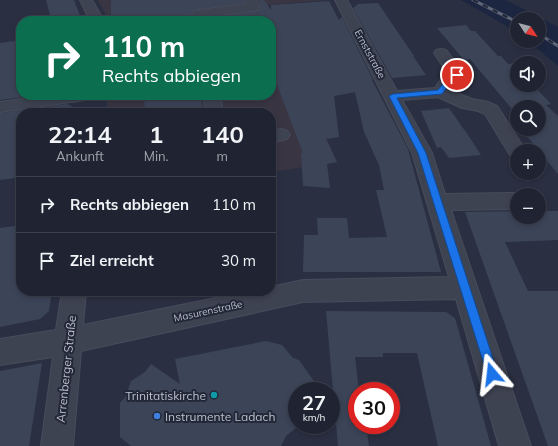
<!DOCTYPE html>
<html lang="de">
<head>
<meta charset="utf-8">
<style>
  body { margin:0; font-family:Mulish,sans-serif; background:#282c3a; color:#f1f3f6; height:100vh; display:flex; flex-direction:column; font-size:15px; white-space:nowrap }
  * { box-sizing:border-box; margin:0 }
  p { font-size:13px; color:#a2a4ac }
  .icon { flex:none; width:22px; height:22px; fill:none; stroke:currentColor; stroke-width:2; stroke-linecap:round; stroke-linejoin:round }
  .map { position:relative; flex:1; overflow:hidden }
  .drawer { position:absolute; left:16px; top:108px; width:260px; height:188px; display:flex; flex-direction:column; background:#202432; border-radius:16px; box-shadow:0 2px 6px #0003,0 0 0 1px #3d414d }
  .drawer>* { flex:none }
  .guide { position:absolute; left:16px; top:16px; width:260px; height:84px; border-radius:16px; box-shadow:0 2px 6px #0003,0 0 0 1px #3d414d; background:#0b6e4f; color:#fff; overflow:hidden }
  .needle { width:26px; rotate:126deg }
  .controls { position:absolute; left:510px; top:12px; display:grid; gap:8px }
  .controls a { display:grid; place-items:center; width:36px; height:36px; border-radius:50%; background:#202432; box-shadow:0 2px 6px #0003,0 0 0 1px #3d414d; font-size:20px }
  .speed { position:absolute; left:288px; top:382px; display:flex; gap:8px; font-size:20px; font-weight:700; text-align:center }
  .speed>* { display:grid; place-content:center; width:52px; height:52px; border-radius:50%; background:#202432; box-shadow:0 2px 6px #0003,0 0 0 1px #3d414d; line-height:1 }
  .speed small { font-size:10px; font-weight:400 }
  .speed .limit { border:6px solid #d22; background:#fff; color:#111 }
  .pin { position:absolute; display:grid; place-items:center; width:34px; height:34px; color:#fff; margin:-17px; border:2px solid #fff; border-radius:50%; box-shadow:0 1px 4px #0007 }
  .me { position:absolute; width:44px; margin:-22px; rotate:343deg; stroke-linejoin:round; filter:drop-shadow(0 0 3px #0008) }
  .turn { display:flex; align-items:center; gap:14px; height:84px; padding:0 20px; font-size:18px }
  .turn .icon { width:52px; height:52px; stroke-width:2.5 }
  .turn b { display:block; font-size:28px; line-height:34px }
  .eta { display:flex; justify-content:space-evenly; align-items:center; height:68px; text-align:center }
  .eta b { font-size:24px; font-weight:700; line-height:28px }
  ul { padding:0; list-style:none }
  li { display:flex; align-items:center; gap:12px; height:56px; padding:0 20px; border-top:1px solid #3d414d }
  li div { flex:1 }
  li b { display:block; font-size:15px }
  li em { font-style:normal }
  .map>svg:first-child { display:block }
  .medical { fill:#393543 }
  .water { fill:#1d2640 }
  .building { fill:#3c4458 }
  .lines { fill:none; stroke-linecap:round; stroke-linejoin:round }
  .minor-casing { stroke:#474c5b; stroke-width:2 }
  .minor { fill:#3e4352; fill-rule:evenodd }
  .rail-casing { stroke:#606779; stroke-width:3 }
  .rail { stroke:#222837; stroke-width:2; stroke-dasharray:5.5; stroke-linecap:butt }
  .route { fill:#1a73e8; stroke:#114b97 }
  .culture-dot { fill:#0f9aa8; stroke:#222837; stroke-width:1.5 }
  .shop-dot { fill:#3f7fe0; stroke:#222837; stroke-width:1.5 }
  .labels { text-anchor:middle; dominant-baseline:central; stroke-width:4; stroke-linejoin:round; paint-order:stroke }
  .street-label { font-size:10px; fill:#bbbfcc; stroke:#222837 }
  .near-street-label { font-size:12px; fill:#bbbfcc; stroke:#222837 }
  .near-poi-label { font-size:12px; fill:#bbbfcc; stroke:#222837; text-anchor:end }
</style>
</head>
<body>
<div class="map">
<svg width="558" height="446" viewBox="0 0 558 446">
  <rect width="100%" height="100%" fill="#2a3042"/>
  <path class="medical" d="M98,0h231l-61,5 69,157 -66,10v-59h-164v-18h164v-74h-162z"/>
  <path class="water" d="M461,0h45l52,27v39l-30,-25h11v-22h-22v14l-14,-9z"/>
  <path class="building" d="M46,0h28l8,21h-26l-1,-2h-4z
    M114,0h130v3l-50,7 -3,5 3,3 5,1 59,-8 2,-4 -1,-7h5l7,10v-5l58,-4 10,19 3,-3 31,63h-1l36,69 33,123h-138l1,-37h14l-1,-17h30l2,20 38,-1 -11,-47h8l-5,-25 -15,-33 -9,-40 -21,4 5,41 -13,2 11,23 -10,2 3,24 -27,-2 -2,-33h2l-32,-84v-48h-160v-20z
    M378,3l36,53h-1l13,19 -34,3 -39,-70 5,-4z
    M466,25l5,6h4l23,25h3l7,8 9,-1v22l17,1 17,18 -5,1 12,11v58l-37,-45h18v-22h-22v8l-47,-56 -6,1 -27,-32z
    M21,40v55h17l-38,5v-57z
    M144,95h56l4,18h-59z
    M67,104l17,9h-63v64l-21,3v-67z
    M449,108l21,30 11,17 -32,3 -8,-11 -4,1 -16,-37z
    M517,211v6h22v-6h19v29l-53,2 23,49h30v155h-10l-83,-234z
    M21,225v66h31l-3,20 -9,8 -40,8v-99z
    M326,311l120,1 9,6 36,128h-53l-21,-93h-34v4h-28l4,34h-2v34h9l3,21h-31z
    M266,341l16,4 11,13 6,2 22,31 -24,-2v38l-11,9 -5,10h-150l-11,-9v-34l6,-7 5,-15 14,-9 6,-8 29,20 -5,-25z
    M42,363l-13,83h-29v-75z"/>
  <g class="lines">
    <g class="minor-casing">
      <path id="minor" d="M80,0h12l12,21h-14z
        M245,0h12l2,7 -1,3 -5,1 -54,7 -5,-1 -2,-3 2,-3 5,-1 47,-6z
        M335,0h12l50,91 38,-3 6,-9 7,-5 -14,-21 2,-3 5,-1 5,1 19,25 -16,15 23,9 16,3 9,4 29,45h-9v6l-7,-2 -25,-41 -7,-3 -16,-3 -24,-11 -36,3 30,53 13,41 72,-1 6,2h-6v14l-66,1 80,236h-32l-43,-147 -153,3 -222,49 -8,95h-32l12,-89 -53,8v-26l56,-9 6,-39h24l-3,34 167,-34h21v-4l32,-7 146,-3 -37,-124z
        M49,95h44l-2,4 -6,1 -85,12v-10z
        M203,95h16l5,18h-18z
        M281,129l6,2 3,4 -3,4 -16,4v-12z"/>
    </g>
    <use href="#minor" class="minor"/>
    <g class="rail-casing">
      <path id="rail" d="M473,0l44,22
        M539,34l19,12"/>
    </g>
    <use href="#rail" class="rail"/>
  </g>
  <path class="route" d="M454,73l6,2 -11,9 -7,10 -45,4 29,55 72,221 -1,4 -5,2 -4,-2 -1,-4 -69,-221 -29,-57 4,-2 45,-4 7,-9z"/>
  <circle class="culture-dot" cx="214" cy="395" r="4"/>
  <circle class="shop-dot" cx="157" cy="416" r="4"/>
  <g class="labels">
    <g class="street-label">
      <text transform="translate(370 54) rotate(62)">Ernststraße</text>
      <text transform="translate(208 311) rotate(-12)">Masurenstraße</text>
    </g>
    <g class="near-street-label">
      <text transform="translate(66 369) rotate(-84)">Arrenberger Straße</text>
    </g>
    <g class="near-poi-label">
      <text x="206" y="395">Trinitatiskirche</text>
      <text x="165" y="416" text-anchor="start">Instrumente Ladach</text>
    </g>
  </g>
</svg>
<div class="controls">
<a><svg class="needle" viewBox="-14 -14 28 28"><path d="M0-13l5 13h-10z" fill="#e53935"/><path d="M0 13l5-13h-10z" fill="#a2a4ac"/></svg></a>
<a><svg class="icon" aria-label="sound" viewBox="0 0 24 24"><path d="M4 9h4l5-4v14l-5-4H4zM17 9q2 3 0 6"/></svg></a>
<a><svg class="icon" aria-label="search" viewBox="0 0 24 24"><circle cx="10" cy="10" r="6"/><path d="M15 15l6 6"/></svg></a>
<a>+</a>
<a>−</a>
</div>
<div class="speed"><div>27<small>km/h</small></div><div class="limit">30</div></div>
<div class="pin" style="left:457px;top:75px;background:#d93025"><svg class="icon" aria-label="arrive" viewBox="0 0 24 24"><path d="M6 21V4h12l-3 4 3 4H6"/></svg></div>
<svg class="me" style="left:492px;top:374px" viewBox="-20 -20 40 40"><path d="M0-17L14 15 0 8-14 15z" fill="#1a73e8" stroke="#fff" stroke-width="4"/></svg>
<div class="guide">
<div class="turn"><svg class="icon" aria-label="right" viewBox="0 0 24 24"><path d="M7 20v-9h11M14 6l5 5-5 5"/></svg><div><b>110 m</b>Rechts abbiegen</div></div>
</div>
<section class="drawer">
<div class="eta">
<div><b>22:14</b><p>Ankunft</p></div>
<div><b>1</b><p>Min.</p></div>
<div><b>140</b><p>m</p></div>
</div>
<ul>
<li><svg class="icon" aria-label="right" viewBox="0 0 24 24"><path d="M7 20v-9h11M14 6l5 5-5 5"/></svg><div><b>Rechts abbiegen</b></div><em>110 m</em></li>
<li><svg class="icon" aria-label="arrive" viewBox="0 0 24 24"><path d="M6 21V4h12l-3 4 3 4H6"/></svg><div><b>Ziel erreicht</b></div><em>30 m</em></li>
</ul>
</section>
</div>
</body>
</html>
